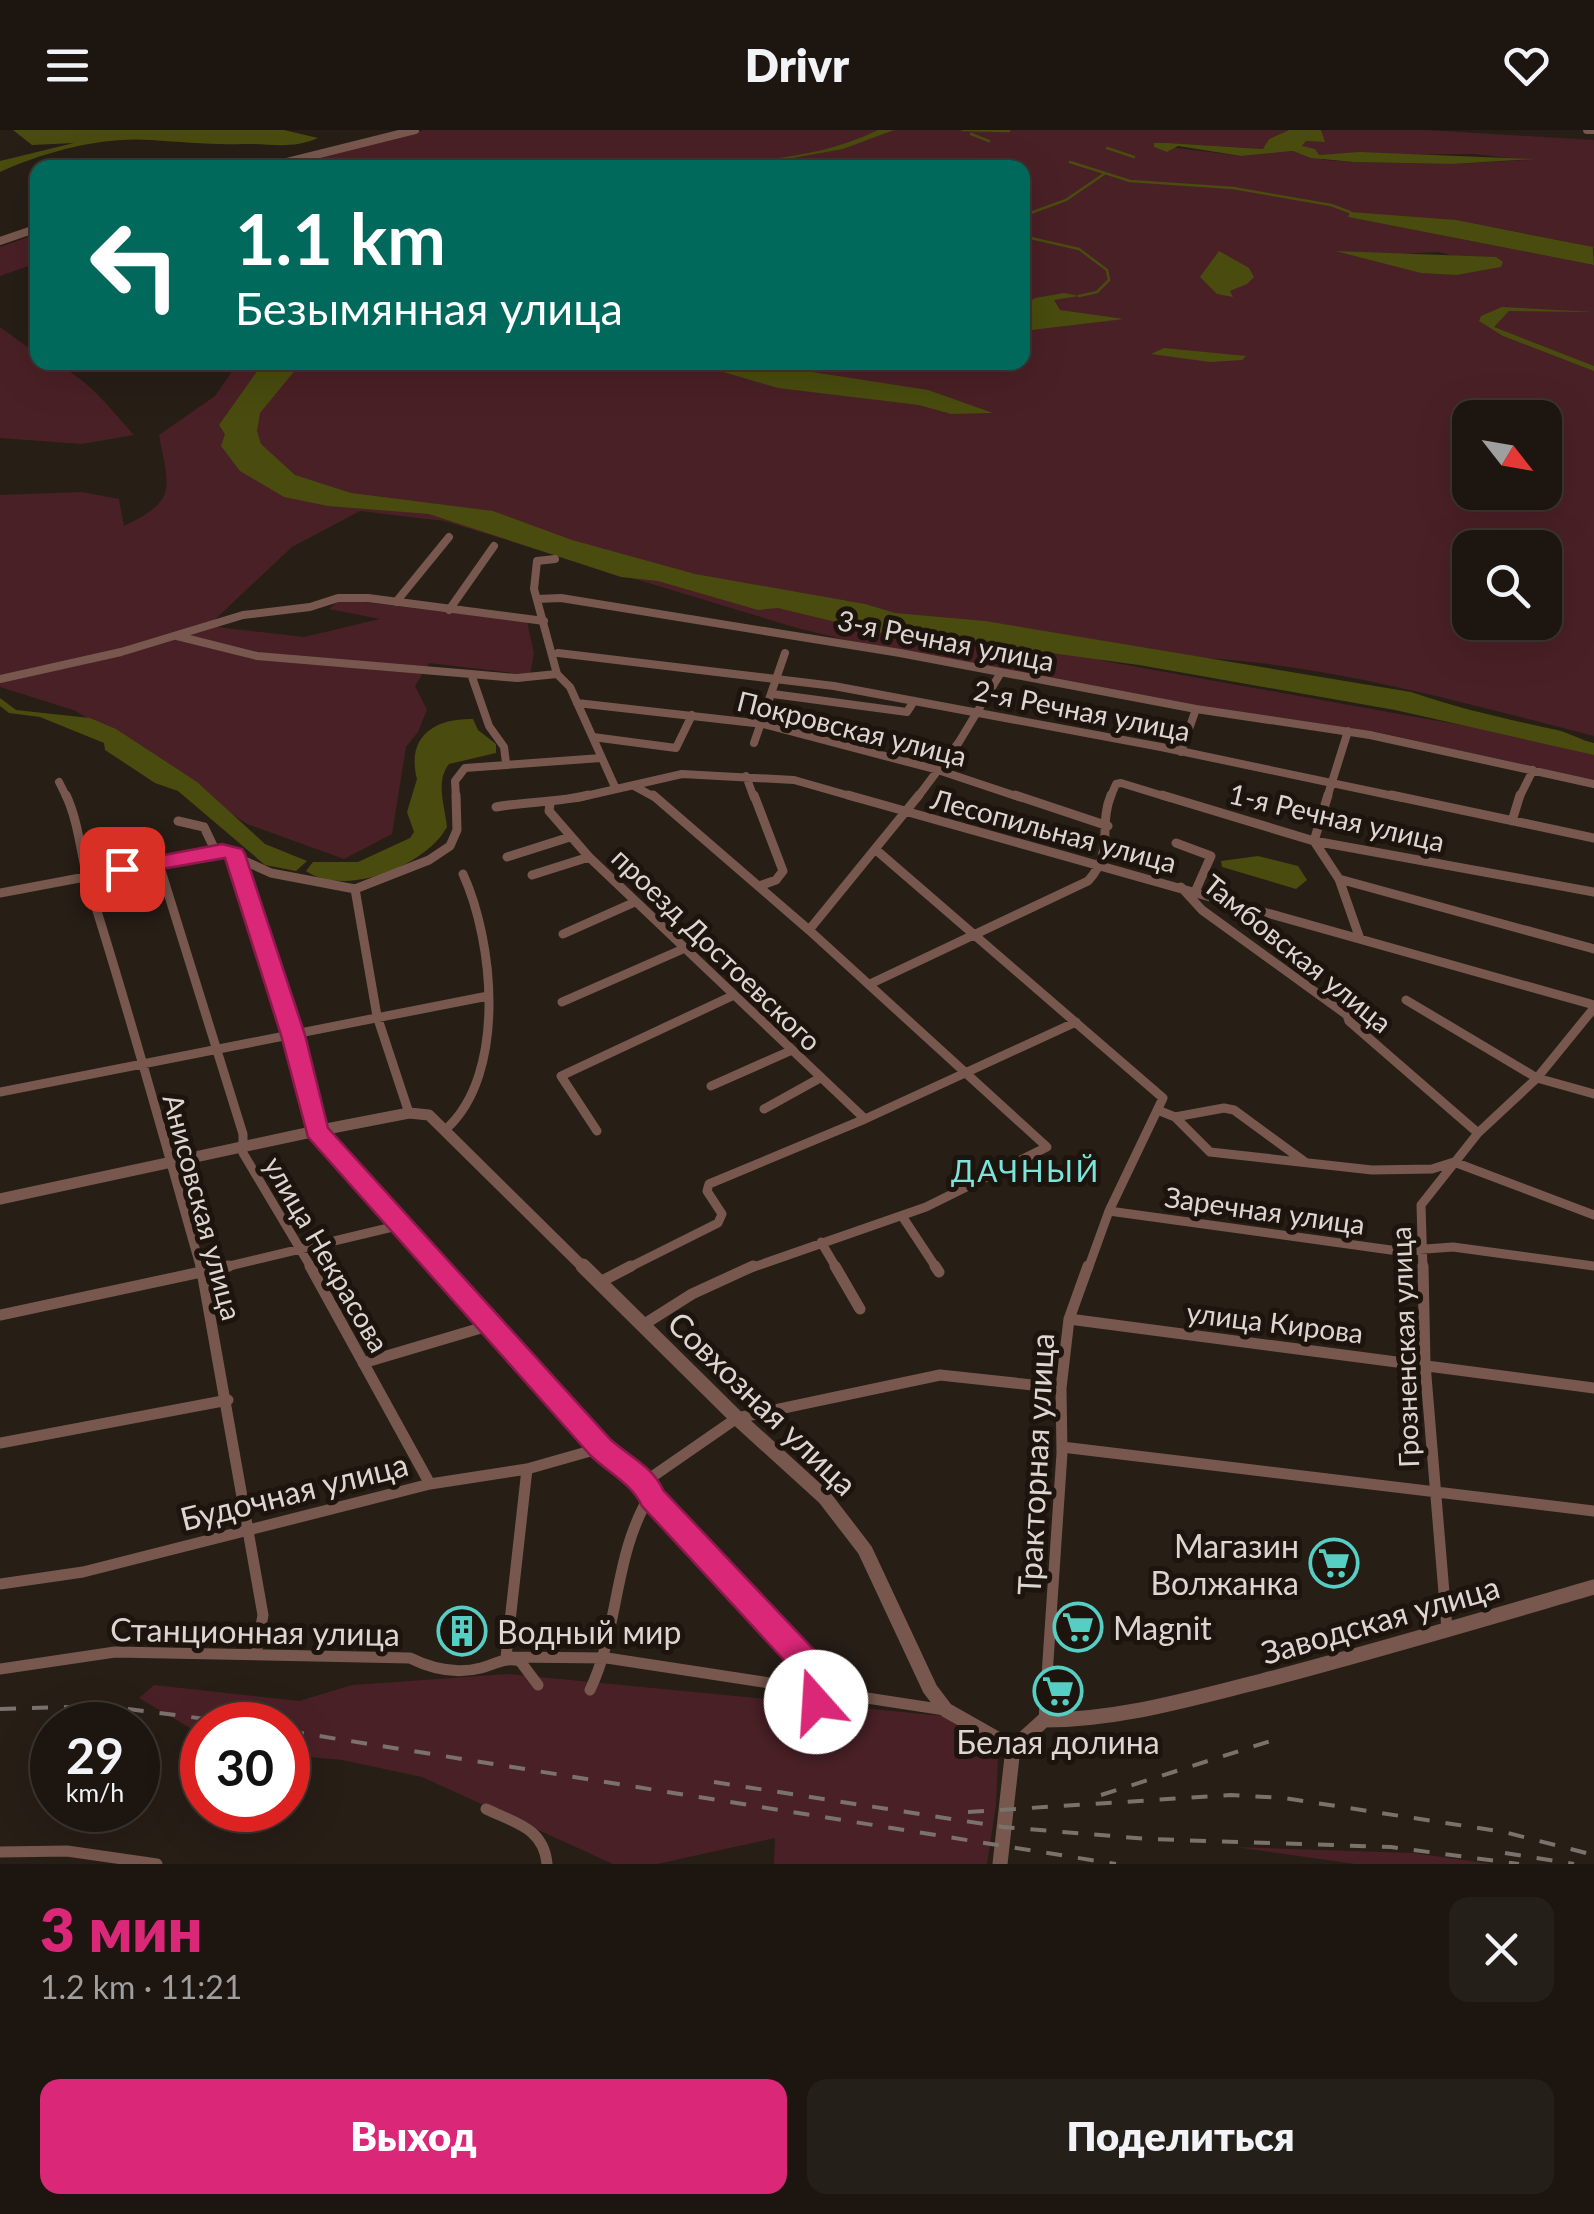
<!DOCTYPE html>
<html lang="ru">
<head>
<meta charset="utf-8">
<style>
  body { margin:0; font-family:Lato,sans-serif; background:#251f19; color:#f1f3f6; height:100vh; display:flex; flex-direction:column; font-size:38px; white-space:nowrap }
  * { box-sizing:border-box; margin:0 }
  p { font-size:32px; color:#a09f9f }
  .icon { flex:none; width:55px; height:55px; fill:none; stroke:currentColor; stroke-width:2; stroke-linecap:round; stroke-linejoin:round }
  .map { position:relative; height:1734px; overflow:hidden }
  .sheet { display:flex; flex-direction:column; background:#1d1610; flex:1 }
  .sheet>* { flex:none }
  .banner { position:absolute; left:30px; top:30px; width:1000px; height:210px; border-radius:20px; box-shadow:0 10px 40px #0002,0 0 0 2px #3b3530; background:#00695c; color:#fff; overflow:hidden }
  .needle { width:65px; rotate:121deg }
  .fabs { position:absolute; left:1452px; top:270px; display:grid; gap:20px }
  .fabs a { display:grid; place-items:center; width:110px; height:110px; border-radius:20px; background:#1d1610; box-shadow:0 10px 40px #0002,0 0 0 2px #3b3530; font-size:50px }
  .speed { position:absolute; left:30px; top:1572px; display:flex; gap:20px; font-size:50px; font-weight:700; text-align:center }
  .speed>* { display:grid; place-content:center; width:130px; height:130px; border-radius:50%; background:#1d1610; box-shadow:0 10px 40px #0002,0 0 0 2px #3b3530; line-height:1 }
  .speed small { font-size:25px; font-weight:400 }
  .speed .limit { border:15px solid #d22; background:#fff; color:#111 }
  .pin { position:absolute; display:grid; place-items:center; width:85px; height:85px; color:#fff; margin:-42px; border-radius:20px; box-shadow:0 5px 15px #0006 }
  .me { position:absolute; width:110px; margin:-55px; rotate:341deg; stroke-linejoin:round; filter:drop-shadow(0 0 8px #0008) }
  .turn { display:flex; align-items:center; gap:35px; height:210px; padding:0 40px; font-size:45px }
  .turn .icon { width:130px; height:130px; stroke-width:2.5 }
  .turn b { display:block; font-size:70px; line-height:85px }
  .round { display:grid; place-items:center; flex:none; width:105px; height:105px; border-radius:20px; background:#251f19 }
  .summary { display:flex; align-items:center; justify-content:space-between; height:170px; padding:0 40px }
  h1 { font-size:60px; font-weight:800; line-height:75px; color:#db2777 }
  .cta { display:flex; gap:20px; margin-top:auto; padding:20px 40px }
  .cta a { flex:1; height:115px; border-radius:20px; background:#db2777; color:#fff; font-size:40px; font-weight:800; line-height:115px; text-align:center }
  .cta a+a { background:#251f19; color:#f1f3f6 }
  header { display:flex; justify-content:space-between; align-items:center; height:130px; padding:0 40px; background:#1d1610; font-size:45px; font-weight:800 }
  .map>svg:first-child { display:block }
  .green { fill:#492026; fill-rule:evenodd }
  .water { fill:#494c0e }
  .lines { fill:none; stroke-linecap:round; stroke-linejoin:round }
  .stream { stroke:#494c0e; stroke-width:2.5 }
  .minor-far2 { stroke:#78584e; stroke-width:8 }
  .minor-far1 { stroke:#78584e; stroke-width:9 }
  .minor { stroke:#78584e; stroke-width:11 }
  .tertiary-far2 { stroke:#78584e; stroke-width:8 }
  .tertiary-far1 { stroke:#78584e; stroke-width:11 }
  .tertiary { stroke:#78584e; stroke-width:15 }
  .rail { stroke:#7a726b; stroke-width:4; stroke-dasharray:16 16; stroke-linecap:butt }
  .route { fill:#db2777; stroke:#8e194d; stroke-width:2.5 }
  .labels { text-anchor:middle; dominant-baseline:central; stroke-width:10; stroke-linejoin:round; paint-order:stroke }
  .street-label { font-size:28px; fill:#dcd5d0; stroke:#1d140d }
  .neighbourhood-label { font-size:30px; letter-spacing:2.5px; fill:#7be5db; stroke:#1d140d }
  .near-street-label { font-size:32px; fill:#dcd5d0; stroke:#1d140d }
  .near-poi-label { font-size:32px; fill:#dcd5d0; stroke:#1d140d; text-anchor:start }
</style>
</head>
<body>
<header><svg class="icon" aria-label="menu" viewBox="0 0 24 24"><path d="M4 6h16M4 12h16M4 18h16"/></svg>Drivr<svg class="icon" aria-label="heart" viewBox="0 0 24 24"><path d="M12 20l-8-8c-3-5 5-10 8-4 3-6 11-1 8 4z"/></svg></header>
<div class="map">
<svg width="1594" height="1734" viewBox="0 0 1594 1734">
  <rect width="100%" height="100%" fill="#271e16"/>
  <path class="green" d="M424,0h865l-20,9 -5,10 -96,-6 2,4 71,9 52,-5 31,9 30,2 98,2 76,-4 -55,-6 -154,1 -17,-9 4,-5 18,1 -3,-12h105l168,10v108c-86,-19 -158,-34 -246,-31l246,48v471c-155,-39 -335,-93 -495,-76l439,79 56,16v26l-217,-49 -210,-30 -285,-53 -85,-21 -353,-107 -84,-10 -68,36 -84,79 96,11 76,-18 -51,-10 11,-10 187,23 7,31 -4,22 -101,-12 -14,23 12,24 -9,22 -12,15 -14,87 -48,25 -97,-35 -171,-113 -76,-24v-192l82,-3 37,7 5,27c54,-26 45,-37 35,-91l56,-39 23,-33 784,-1v-194l-747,-1zM1335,121l45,4 58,-3 62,15 -43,8 -61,-9zM1470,288h75v74h-75zM1470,418h75v74h-75z
    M37,104v29l-37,13v-29z
    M0,197l37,27 1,8c39,0 71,46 96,73l-52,9 -82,-6z
    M508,1544l436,42 54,39 -2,50 -9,59h-213l1,-26 -118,26h-44l-191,-87 -80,-17 -54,-5v-30h-86v10l-63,-37 15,-13 145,16 53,-16z
    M1235,1717l178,6 79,11h-137z"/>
  <path class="water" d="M13,0h271l34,8c-27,12 -49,5 -76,6 -32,1 -59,-2 -91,-4 -48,-4 -108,12 -151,32v-11l74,-18 -42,2z
    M878,0h16l-51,19 -101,18h-371c40,-14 113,-8 159,-5 40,3 81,1 122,1 75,0 157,1 226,-33z
    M1289,0h32l4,12 -19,-1 -4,5 13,3 4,6 40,-3 176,7 -83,5 -98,-2 -43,-4 -18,-7 -52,5 -63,-10 -11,6 -13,-5v-4h14l95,6 6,-10z
    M1350,82l106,8 137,27 1,18 -246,-48z
    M1219,121l30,17 5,9 -7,7 -17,7 3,6 -16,-3 -17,-17z
    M1335,121l161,6 7,5 -2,5 -44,8 -36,-2z
    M1064,163l15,3 -25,4 6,10 64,9 -101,12v-5l10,-6 -10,-8 1,-7 11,-7z
    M1502,177l92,5 -85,-1 -15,16 100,39v5l-91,-35 -24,-15 2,-5z
    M1164,218l82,8 -4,4 -32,2 -59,-8z
    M263,233h38l-41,50 -3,18 4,13 34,31 56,18 142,18 79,29 123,34 170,30 30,9 90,8 426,71c49,17 96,27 146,38 13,3 23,10 37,13v12l-199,-45 -256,-45 -155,-21 -40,4 -166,-40 -20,2 -100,-29 -37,-4 -192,-63 -101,-8 -44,-9 -44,-26 -19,-25 4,-12 -6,-9z
    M693,233h61l174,27 65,23 -42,1 -32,-9 -141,-17z
    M0,568l16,12 74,8 26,11 81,53 68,62 42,17 -11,10 -31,-6 -87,-74 -23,-8 -50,-33 -1,-7 -64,-26 -31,-4 -9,-7z
    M473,589l5,11 18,14v9l-47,11c-14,18 -4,42 -2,63 -21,39 -102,71 -141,44l7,-9h45l52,-24 4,-6 -7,-20 10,-33c-11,-42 17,-61 56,-60z
    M1258,726l40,10 9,14 -11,9 -74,-22 -1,-6z"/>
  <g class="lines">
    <path class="stream" d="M963,0l46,1
      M971,4l18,7
      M1107,18l27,9
      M1070,32l60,19 103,7 98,17 19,7
      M1022,86l44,-16 38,-26
      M1022,106l57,13 28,21 2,10 -12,12 -18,4
      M1022,111l7,14 -7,8"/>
    <path class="minor-far2" d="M555,429l-18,2 -3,28 23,85 13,13 45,100
      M537,469l24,-1 339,55 296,56 174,26 224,49
      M396,472l53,-65
      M449,480l45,-64
      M177,506l80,20 214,18
      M558,523l276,33 327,61 242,51
      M0,549l121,-27 122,-37 67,-8 28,-9h30l176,23
      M773,564l134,18 7,-11
      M577,573l186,21 175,46 84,28
      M593,607l83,11 16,-33
      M754,613l31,-90
      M1181,622l15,-43
      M506,633l-2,-16 -15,-21 -18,-52 46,4 40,-4
      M746,646l8,22
      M59,652l8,16
      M634,656l22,12
      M456,668l-1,-17 10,-13 136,-10
      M577,668l105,-24 112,6 63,18
      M917,668l42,-56 41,-68
      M1110,668l6,-14 5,-1 49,15
      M1327,668l21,-67
      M1519,668l14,-28"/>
    <path class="minor-far1" d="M66,665c14,30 15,65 25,97 40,125 74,251 110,377
      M653,665l156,135 238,217 -121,60 -178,62
      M754,665l29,76 -7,9 -17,6
      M848,665l746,210
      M1015,665l93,31
      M1162,665l152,46 280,51
      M1328,665l-14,46 25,38 21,60
      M1391,665l203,43
      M550,674l-1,7 40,46 276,262
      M496,677c32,-6 61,-4 92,-12
      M178,691l26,6 12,25
      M1512,691l8,-26
      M1176,713l35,13 -16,36
      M875,719l288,249 -54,113 -21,58
      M235,724l58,181 23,96 124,138
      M507,727l63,-20
      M159,734l84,270v19l69,116
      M532,745l57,-18
      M1339,749l255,70
      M1181,757l21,23 145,105 2,6 129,112
      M355,759l22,127 32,97
      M0,763l223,-42 48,22 84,16 74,-29 21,-14 7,-16 -1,-35
      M809,800l110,-135
      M563,804l72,-32
      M870,854l218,-103c27,-29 10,-55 23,-86
      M1406,870l131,78 57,16
      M562,872l121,-53
      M711,956l79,-35
      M0,962l488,-96
      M764,979l56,-31
      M1160,981l15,6 35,35 162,18 60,-1 22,-7 140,53
      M1175,987l49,-9 10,2 71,52
      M446,999c61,-55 48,-187 17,-255
      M597,1001l-36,-55 171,-80
      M1109,1081l289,40 55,-4 141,19
      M902,1086l35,53
      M821,1112l16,27
      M217,1139l184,-44
      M626,1139l92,-46 4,-9 -15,-23 2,-7 156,-65 211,-97
      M1423,1139l-2,-64 57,-72 59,-55 57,-70"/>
    <path class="minor" d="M201,1136l62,349 -7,38
      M310,1136l120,218
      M438,1136l163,182 36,28 169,186 10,25 3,33
      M835,1136l25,43
      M935,1136l4,6
      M1423,1136l2,98 22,265
      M600,1152l31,-16
      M0,1185l229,-49
      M1069,1189l525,69
      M643,1195l49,-31 61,-28
      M363,1233l128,-38
      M0,1313l228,-43
      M1062,1317l532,64
      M527,1339l-21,188 101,1 338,52
      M646,1351l91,-63 203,-43 121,13
      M0,1454l83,-12 347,-88 97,-15 74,-21
      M0,1539l115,-17 295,6c22,11 47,16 71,10 15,-4 23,-11 39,-7l18,24
      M590,1560c30,-63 23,-136 61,-196
      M1044,1590l18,-267 -1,-65 8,-69 19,-53
      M486,1679c29,14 58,19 61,55
      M0,1722l67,-1 90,13"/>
    <path class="tertiary-far2" d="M1587,0h7
      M263,38l152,-38
      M0,111l38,-13"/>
    <path class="tertiary-far1" d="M0,1069l316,-68 93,-18 20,2 156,154"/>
    <path class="tertiary" d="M583,1136l154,152 88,80 40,52 65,139 16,21 67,38
      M1013,1618l31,-28c75,0 145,-21 218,-39 111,-29 222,-62 332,-94
      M1000,1734l13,-116"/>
    <path class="rail" d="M0,1579l104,-3 149,19
      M288,1601l828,133
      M714,1652l289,45 145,12 243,8 128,17
      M1101,1665l179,-57
      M968,1682l263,-17 53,3 220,34 90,23
      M1505,1723l69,11"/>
  </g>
  <path class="route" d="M222,714l20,5 3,5 60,181 23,93 283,312c18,16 43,28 52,50l154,163 14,35 -4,24 -11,5 -11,-5 -11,-41 -152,-165c-10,-22 -33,-33 -51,-50l-283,-319 -27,-102 -56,-177 -103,18 -11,-7 11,-6z"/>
  <defs>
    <g id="supermarket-ring" transform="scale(2.5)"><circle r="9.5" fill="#1d140d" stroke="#56cec3" stroke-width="1.5"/><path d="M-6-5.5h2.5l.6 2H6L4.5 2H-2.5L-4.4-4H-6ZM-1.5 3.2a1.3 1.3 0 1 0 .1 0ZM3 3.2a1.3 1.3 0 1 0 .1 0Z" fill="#56cec3"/></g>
    <g id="building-ring" transform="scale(2.5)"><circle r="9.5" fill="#1d140d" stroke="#56cec3" stroke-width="1.5"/><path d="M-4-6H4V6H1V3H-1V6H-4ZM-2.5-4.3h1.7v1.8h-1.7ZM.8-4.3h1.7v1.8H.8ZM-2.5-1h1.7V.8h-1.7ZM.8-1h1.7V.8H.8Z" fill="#56cec3"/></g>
  </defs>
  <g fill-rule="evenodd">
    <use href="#supermarket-ring" x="1334" y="1433"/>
    <use href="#supermarket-ring" x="1078" y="1497"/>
    <use href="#building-ring" x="462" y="1501"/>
    <use href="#supermarket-ring" x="1058" y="1561"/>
  </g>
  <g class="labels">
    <g class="street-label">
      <text transform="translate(946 510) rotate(11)">3-я Речная улица</text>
      <text transform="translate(1082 580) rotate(11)">2-я Речная улица</text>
      <text transform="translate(852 598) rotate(14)">Покровская улица</text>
      <text transform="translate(1337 687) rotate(13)">1-я Речная улица</text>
      <text transform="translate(1054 700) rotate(15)">Лесопильная улица</text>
      <text transform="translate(717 819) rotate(44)">проезд Достоевского</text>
      <text transform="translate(1298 823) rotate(39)">Тамбовская улица</text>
      <text transform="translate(203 1077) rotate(75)">Анисовская улица</text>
      <text transform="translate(1265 1080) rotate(8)">Заречная улица</text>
      <text transform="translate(327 1124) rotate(60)">улица Некрасова</text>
      <text transform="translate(1275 1192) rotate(7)">улица Кирова</text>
      <text transform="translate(1404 1217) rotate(-92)">Грозненская улица</text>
    </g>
    <g class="neighbourhood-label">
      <text x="1026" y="1040">ДАЧНЫЙ</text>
    </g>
    <g class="near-street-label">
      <text transform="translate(763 1273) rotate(44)">Совхозная улица</text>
      <text transform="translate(1035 1334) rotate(-87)">Тракторная улица</text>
      <text transform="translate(294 1361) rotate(-14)">Будочная улица</text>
      <text transform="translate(1380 1489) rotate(-16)">Заводская улица</text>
      <text transform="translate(255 1501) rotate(1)">Станционная улица</text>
    </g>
    <g class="near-poi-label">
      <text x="1299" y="1415" text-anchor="end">Магазин<tspan x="1299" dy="37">Волжанка</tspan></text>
      <text x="1113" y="1497">Magnit</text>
      <text x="497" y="1501">Водный мир</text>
      <text x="1058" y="1611" text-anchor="middle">Белая долина</text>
    </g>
  </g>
</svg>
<div class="fabs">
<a><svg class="needle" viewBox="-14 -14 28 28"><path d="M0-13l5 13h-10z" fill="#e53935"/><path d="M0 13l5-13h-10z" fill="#a09f9f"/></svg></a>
<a><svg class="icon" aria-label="search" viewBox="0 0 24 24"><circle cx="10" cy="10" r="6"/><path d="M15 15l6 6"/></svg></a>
</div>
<div class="speed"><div>29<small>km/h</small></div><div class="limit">30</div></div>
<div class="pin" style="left:122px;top:739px;background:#d93025"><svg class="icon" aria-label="arrive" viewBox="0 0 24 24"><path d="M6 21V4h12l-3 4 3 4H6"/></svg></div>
<svg class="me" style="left:816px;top:1572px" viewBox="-20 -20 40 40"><circle r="19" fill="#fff"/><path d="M0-13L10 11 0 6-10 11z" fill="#db2777"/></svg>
<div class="banner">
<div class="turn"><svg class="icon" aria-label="left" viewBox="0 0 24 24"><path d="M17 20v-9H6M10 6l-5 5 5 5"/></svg><div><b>1.1 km</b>Безымянная улица</div></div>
</div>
</div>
<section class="sheet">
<div class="summary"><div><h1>3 мин</h1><p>1.2 km · 11:21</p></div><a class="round"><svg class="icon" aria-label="close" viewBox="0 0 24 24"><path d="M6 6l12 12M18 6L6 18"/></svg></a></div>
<div class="cta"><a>Выход</a><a>Поделиться</a></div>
</section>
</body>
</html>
